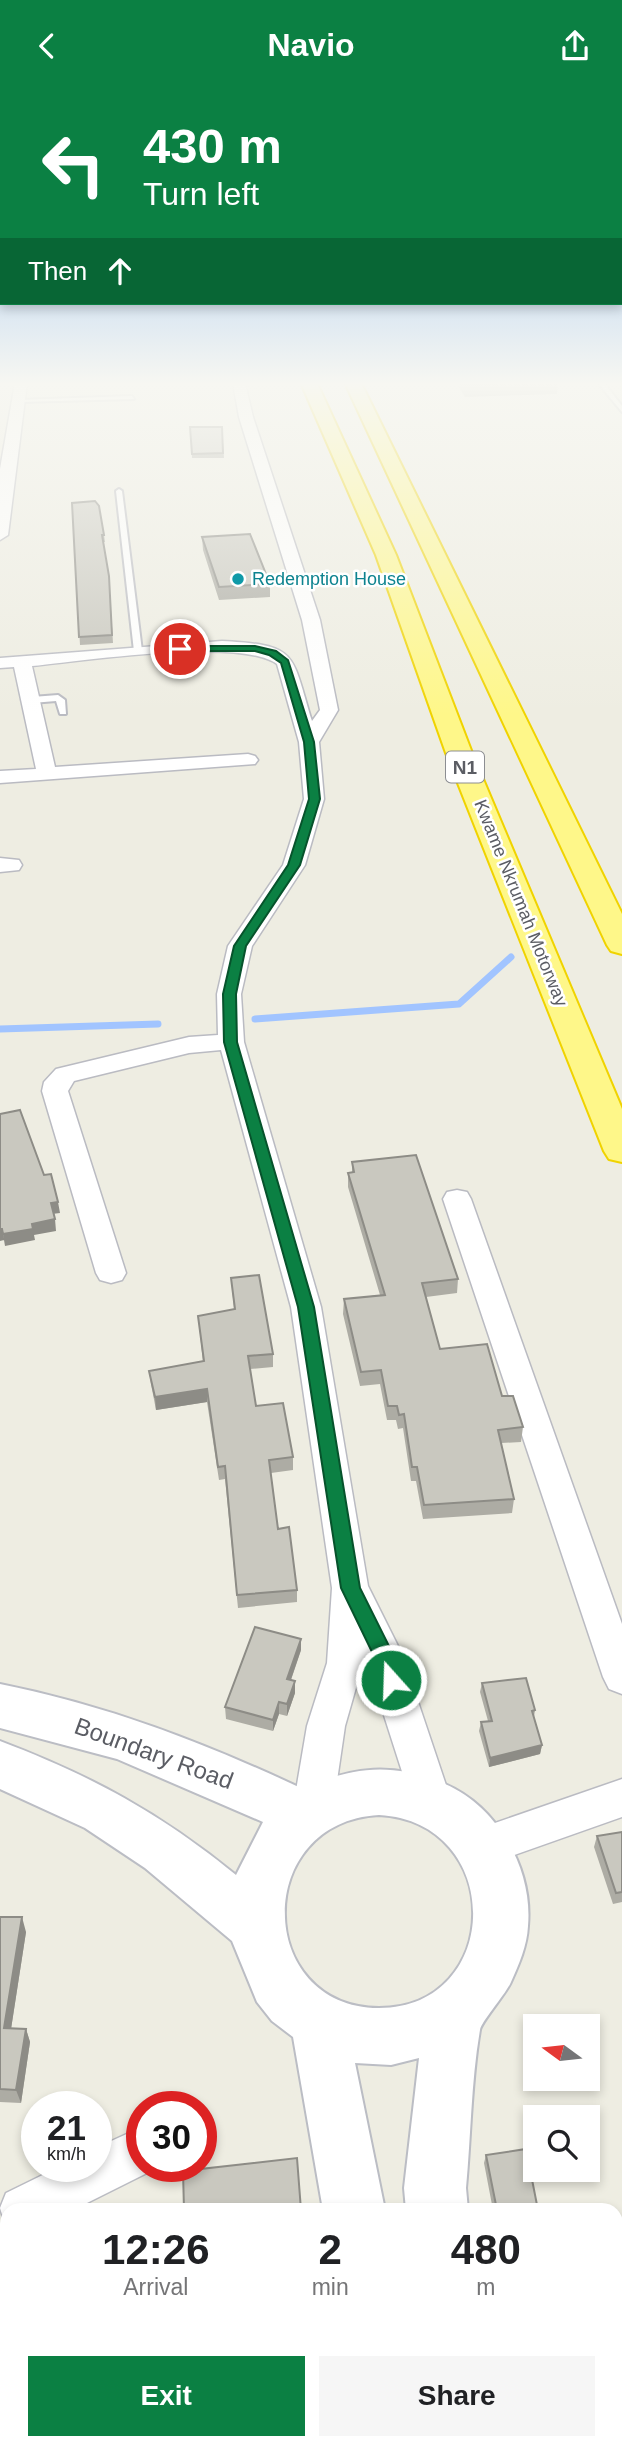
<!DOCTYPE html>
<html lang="en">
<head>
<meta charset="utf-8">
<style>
  body { margin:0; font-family:Helvetica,sans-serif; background:#f6f6f6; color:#202124; height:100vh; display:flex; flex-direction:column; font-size:26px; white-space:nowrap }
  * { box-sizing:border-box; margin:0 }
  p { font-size:23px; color:#757577 }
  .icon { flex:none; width:38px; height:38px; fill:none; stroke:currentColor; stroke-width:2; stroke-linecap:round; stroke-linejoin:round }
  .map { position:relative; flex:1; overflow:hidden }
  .side { position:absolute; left:0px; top:2112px; width:623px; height:247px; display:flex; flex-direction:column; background:#fff; border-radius:21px 21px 0 0; box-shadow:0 4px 10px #0003 }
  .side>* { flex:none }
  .hud { position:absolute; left:0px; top:0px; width:623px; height:214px; box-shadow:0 4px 10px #0003; background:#0b8043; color:#fff; overflow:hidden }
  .needle { width:46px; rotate:285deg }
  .tools { position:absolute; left:523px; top:1923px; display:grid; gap:14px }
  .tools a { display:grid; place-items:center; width:77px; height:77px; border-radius:0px; background:#fff; box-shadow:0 4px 10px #0003; font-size:35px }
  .speed { position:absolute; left:21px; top:2000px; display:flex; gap:14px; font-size:35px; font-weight:700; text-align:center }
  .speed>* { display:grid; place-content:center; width:91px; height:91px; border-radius:50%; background:#fff; box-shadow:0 4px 10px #0003; line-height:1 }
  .speed small { font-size:18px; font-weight:400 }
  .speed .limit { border:10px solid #d22; background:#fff; color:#111 }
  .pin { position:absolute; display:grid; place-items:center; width:60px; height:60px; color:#fff; margin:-30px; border:4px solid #fff; border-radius:50%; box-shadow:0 2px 7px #0007 }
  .me { position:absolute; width:77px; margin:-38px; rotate:340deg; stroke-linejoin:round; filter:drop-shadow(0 0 5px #0008) }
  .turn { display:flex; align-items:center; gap:24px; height:147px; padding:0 28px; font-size:32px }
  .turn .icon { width:91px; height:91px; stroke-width:2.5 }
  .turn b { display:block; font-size:49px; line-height:60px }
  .then { display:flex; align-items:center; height:66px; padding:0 28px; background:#0003; gap:14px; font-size:26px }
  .eta { display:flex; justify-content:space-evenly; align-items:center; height:119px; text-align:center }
  .eta b { font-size:42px; font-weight:700; line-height:49px }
  .action { display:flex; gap:14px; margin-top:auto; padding:14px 28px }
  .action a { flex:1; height:80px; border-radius:0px; background:#0b8043; color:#fff; font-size:28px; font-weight:700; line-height:80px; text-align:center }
  .action a+a { background:#f6f6f6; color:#202124 }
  header { display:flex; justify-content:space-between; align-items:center; height:91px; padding:0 28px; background:#0b8043; color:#fff; font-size:32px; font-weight:700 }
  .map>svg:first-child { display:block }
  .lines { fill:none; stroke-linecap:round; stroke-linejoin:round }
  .stream { stroke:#a1c4ff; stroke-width:7 }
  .lane-casing { stroke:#babbc2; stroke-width:4 }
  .street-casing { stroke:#babbc2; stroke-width:3 }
  .secondary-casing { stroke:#bbbdc4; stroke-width:4 }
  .highway-casing { stroke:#f0d300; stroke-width:4 }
  .lane { fill:#fff; fill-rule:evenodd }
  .street { fill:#fff; fill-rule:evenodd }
  .secondary { fill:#fff; fill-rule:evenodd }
  .highway { fill:#fef789; fill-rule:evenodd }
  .wall { fill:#adaca4 }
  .shaded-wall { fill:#8d8c86 }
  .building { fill:#c9c8bf; stroke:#8d8c86; stroke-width:2 }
  .route { fill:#0b8043; stroke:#07532c; stroke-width:2 }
  .culture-dot { fill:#0f9aa8; stroke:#fff; stroke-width:2.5 }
  .labels { text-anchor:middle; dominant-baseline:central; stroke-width:5; stroke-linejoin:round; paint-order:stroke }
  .far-culture-label { font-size:18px; fill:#0d838f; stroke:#fff; text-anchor:start }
  .far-street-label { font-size:18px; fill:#5b5d64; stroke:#fff }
  .shield { fill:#fff; stroke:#8c8e92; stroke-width:2 }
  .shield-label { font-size:19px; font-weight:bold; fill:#5b5d64 }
  .near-street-label { font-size:24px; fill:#5b5d64; stroke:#fff }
</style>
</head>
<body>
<header><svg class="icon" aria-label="back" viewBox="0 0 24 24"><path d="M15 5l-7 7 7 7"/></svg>Navio<svg class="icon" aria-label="share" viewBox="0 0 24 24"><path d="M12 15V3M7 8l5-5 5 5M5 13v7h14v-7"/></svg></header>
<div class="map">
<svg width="622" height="2358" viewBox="0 0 622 2358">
  <rect width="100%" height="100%" fill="#eeede2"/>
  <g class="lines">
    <path class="stream" d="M255,928l204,-15 52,-47
      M0,938l158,-5"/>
    <g class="lane-casing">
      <path id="lane" d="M598,292h6l18,23v6z
        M132,305l2,3 -114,3 -3,-2z
        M119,398l3,2 20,160 -4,3 -4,-3 -18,-160z
        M58,604l7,5 1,14h-6l-4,-13 -24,2 -4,-3 4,-3z"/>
    </g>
    <g class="street-casing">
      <path id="street" d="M15,292h12l-19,152 -8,5v-71z
        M233,292h12l8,34 67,203 18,90 -19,32 5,57 -19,66 -53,81 -11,48 3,48 77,265 47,279 34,68 51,152 -6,13 -14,6 -14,-6 -6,-13 -48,-150 -20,70 -12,82 -6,13 -14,6 -14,-6 -6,-13 14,-82 20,-63 5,-75 -41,-281 -70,-257 -32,3 -115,28 -6,10 58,182 -4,7 -11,3 -11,-3 -4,-7 -54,-182 2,-9 12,-13 133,-32 29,-2 -1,-41 11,-48 55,-81 21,-66 -5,-57 -22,-78c-37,-27 -195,-3 -245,2l23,101 193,-13 7,2 3,4 -3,4 -255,19v-12l36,-2 -22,-102 -14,1v-10l222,-17c77,4 69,12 90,80l8,-11 -18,-90 -63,-203z
        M0,767l19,2 3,5 -3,5 -19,2z
        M457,1099l10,2 4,7 151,425v70l-13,-5 -6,-12 -160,-478 4,-7z
        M622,1688v38l-142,50 -14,-6 -6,-14 6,-14z
        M142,2036v40h17l-86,43h-66l-1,17 -6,-19 6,-15 53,-26h37v-19z"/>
    </g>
    <g class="secondary-casing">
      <path id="secondary" d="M0,1593c106,21 205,59 303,105 49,-23 91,-27 142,-5 53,23 88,85 83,142 -1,20 -9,38 -17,56 -5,12 -30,40 -31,48 -9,51 -9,106 -14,158l2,22h-62l-2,-22 15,-130 -28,7 -36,-2 30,147h-62l-30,-173 -21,-16 -15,-19 -25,-61 -87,-73 -60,-40 -85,-39v-48c92,35 160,72 236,134l27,-53 -146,-63 -117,-31zM379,1724c127,7 124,193 0,193 -124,-1 -127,-186 0,-193z
        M360,2352h68l1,6h-68z
        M433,2352h68l1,6h-68z"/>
    </g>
    <g class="highway-casing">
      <path id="highway" d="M301,292h16l79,172 76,198 150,356v53l-13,-3 -5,-8 -158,-398 -70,-198z
        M345,292h16l261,531v40l-11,-3 -4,-6z"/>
    </g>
    <use href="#lane" class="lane"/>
    <use href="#street" class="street"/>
    <use href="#secondary" class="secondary"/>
    <use href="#highway" class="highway"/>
  </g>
  <path class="wall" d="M456,292h102l-1,11 -92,3z
    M190,336h32l2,31h-32z
    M72,412l32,32 1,7h-2l6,34 4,67 -33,2z
    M202,446l68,47v13l-51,3 -16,-50z
    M352,1071l106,117 -1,14 -31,4 14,52 62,47 21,31 -2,15 -20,1 13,56 -2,14 -89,6 -7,-38h-5l-8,-53 -5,1 -2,-9h-9l-7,-36 -20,2 -17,-72 1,-15 36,-4 -32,-108v-14l4,-1z
    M231,1187l42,76v13l-23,2 6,37 37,51v13l-22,3 7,56 19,61v12l-59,6 -13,-129 -6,1 -12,-78 -51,8 -5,-26 -2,-13 54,-9 -5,-46 36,-7z
    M301,1559l-10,30 4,13 -8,23 -8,-2 -6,17 -47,-12 -1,-12z
    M482,1592l53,27 -1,7 8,28 -2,9 -51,13 -10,-36 2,-9 7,-1 -8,-29z
    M622,1741v70l-9,2 -19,-57 3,-11z
    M0,1826l26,15 -15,97h15l4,13 -9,61 -21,-1z
    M486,2064l52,55h-45l-9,-47z"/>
  <path class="shaded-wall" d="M58,1111l2,11 -8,1 -1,-11z
    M55,1128l1,12 -22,4 1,5 -30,6 -2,-12 29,-10z
    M0,1138h2l2,11 -4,1z
    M207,1298v13l-51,8 -1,-13z
    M301,1548v11l-14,41v-12z
    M295,1590v12l-8,23v-12z
    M279,1611v12l-6,17v-11z
    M542,1654l-2,9 -51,13 1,-9z
    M22,1826l4,15 -17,110 -5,-14z
    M26,1938l4,13 -9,61 -5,-13z"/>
  <path class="building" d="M465,292h31l-30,2z
    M190,336h32l1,26 -31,1z
    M95,410l4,5 5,29h-2l7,41 3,59 -33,2 -7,-134z
    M250,443l20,50 -51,3 -17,-50z
    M20,1019l24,65 7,-1 7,28 -7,1 4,16 -23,5 1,5 -30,5 -1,-5h-2v-115z
    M416,1064l42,124 -36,4 18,66 47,-5 15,52h11l10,31 -25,3 16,69 -90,6 -7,-38h-5l-8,-53 -5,1 -2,-9h-9l-7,-36 -20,2 -17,-73 41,-4 -37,-122 6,-1 -2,-10z
    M259,1184l14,79 -25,2 8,50 27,-3 10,54 -24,3 9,69 11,-2 8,63 -60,5 -12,-129 -7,1 -11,-78 -52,8 -6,-26 55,-10 -6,-45 37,-7 -4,-31z
    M255,1536l46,12 -14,40 8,2 -8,23 -8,-2 -6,18 -48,-13z
    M526,1587l9,32 -3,1 10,34 -52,13 -9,-36 11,-1 -10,-38z
    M622,1741v60l-6,1 -19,-57z
    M0,1826h22l-18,111 22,1 -10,61 -16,-1z
    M526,2058l12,61h-41l-11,-55z
    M297,2067l4,52h-117l-1,-39z
    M193,2352h127v6h-127z"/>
  <linearGradient id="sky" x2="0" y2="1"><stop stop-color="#8bbaf1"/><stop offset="0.47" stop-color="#f7f7f2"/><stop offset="1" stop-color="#f7f7f2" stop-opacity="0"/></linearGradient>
  <rect width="622" height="623" fill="url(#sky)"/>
  <path class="route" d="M180,555h75l21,5 12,9 26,82 6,57 -20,66 -54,81 -10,48 1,48 77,265 46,281 33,66 8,26 -3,7 -7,2 -7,-2 -11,-33 -32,-66 -43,-281 -74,-265 -1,-48 11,-48 54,-81 21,-66 -5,-57 -23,-79 -12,-8 -14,-4h-78z"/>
  <circle class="culture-dot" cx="238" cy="488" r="7"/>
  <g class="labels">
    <g class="far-culture-label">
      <text x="252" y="488">Redemption House</text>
    </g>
    <g class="far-street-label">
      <text transform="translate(521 812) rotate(68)">Kwame Nkrumah Motorway</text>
    </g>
    <rect class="shield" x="446" y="660.5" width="38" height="31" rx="5"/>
    <g class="shield-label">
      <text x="465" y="676">N1</text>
    </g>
    <g class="near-street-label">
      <text transform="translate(154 1662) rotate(20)">Boundary Road</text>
    </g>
  </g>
</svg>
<div class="tools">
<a><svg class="needle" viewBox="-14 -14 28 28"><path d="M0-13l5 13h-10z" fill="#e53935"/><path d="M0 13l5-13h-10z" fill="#757577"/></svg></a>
<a><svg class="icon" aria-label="search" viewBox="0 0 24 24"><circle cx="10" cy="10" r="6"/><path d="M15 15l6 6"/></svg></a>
</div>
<div class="speed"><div>21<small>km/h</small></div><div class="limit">30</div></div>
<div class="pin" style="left:180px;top:558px;background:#d93025"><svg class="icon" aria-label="arrive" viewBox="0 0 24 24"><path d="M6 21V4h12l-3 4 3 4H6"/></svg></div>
<svg class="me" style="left:391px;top:1589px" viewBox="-20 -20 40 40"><circle r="17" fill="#0b8043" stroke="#fff" stroke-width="3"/><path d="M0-11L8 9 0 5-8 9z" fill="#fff"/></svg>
<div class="hud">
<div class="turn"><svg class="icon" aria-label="left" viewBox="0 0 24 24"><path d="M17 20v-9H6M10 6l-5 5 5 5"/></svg><div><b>430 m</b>Turn left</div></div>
<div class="then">Then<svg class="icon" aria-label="ahead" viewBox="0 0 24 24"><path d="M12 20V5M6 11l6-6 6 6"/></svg></div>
</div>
<section class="side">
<div class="eta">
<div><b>12:26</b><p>Arrival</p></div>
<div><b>2</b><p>min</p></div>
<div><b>480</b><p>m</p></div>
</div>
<div class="action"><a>Exit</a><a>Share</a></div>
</section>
</div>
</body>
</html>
